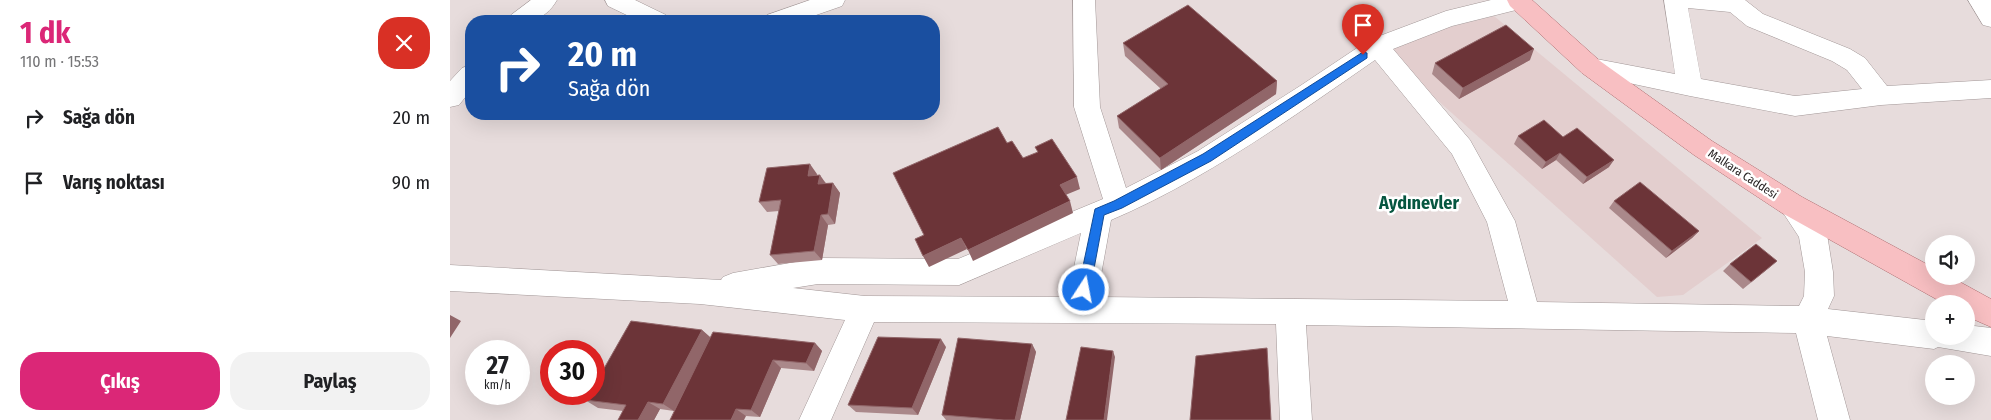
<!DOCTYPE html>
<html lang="tr">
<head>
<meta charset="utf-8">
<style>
  body { margin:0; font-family:"Fira Sans Condensed",sans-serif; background:#f2f2f2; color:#202124; height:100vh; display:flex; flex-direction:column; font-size:19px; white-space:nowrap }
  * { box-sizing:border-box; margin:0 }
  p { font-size:16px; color:#757577 }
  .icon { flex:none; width:28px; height:28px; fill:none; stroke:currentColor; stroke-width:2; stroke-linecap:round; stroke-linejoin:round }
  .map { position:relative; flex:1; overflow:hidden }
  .details { display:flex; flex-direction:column; background:#fff; width:450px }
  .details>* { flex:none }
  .top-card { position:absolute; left:15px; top:15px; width:475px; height:105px; border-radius:20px; box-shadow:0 5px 20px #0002; background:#1a4fa0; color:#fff; overflow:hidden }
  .controls { position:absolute; left:1475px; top:235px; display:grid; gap:10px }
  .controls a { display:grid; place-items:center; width:50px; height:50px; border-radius:50%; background:#fff; box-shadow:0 5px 20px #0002; font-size:25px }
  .speed { position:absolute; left:15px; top:340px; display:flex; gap:10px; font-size:25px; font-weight:700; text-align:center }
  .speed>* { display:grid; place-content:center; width:65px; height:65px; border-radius:50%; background:#fff; box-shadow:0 5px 20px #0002; line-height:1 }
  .speed small { font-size:12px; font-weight:400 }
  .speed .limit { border:8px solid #d22; background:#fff; color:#111 }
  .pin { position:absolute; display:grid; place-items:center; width:42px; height:42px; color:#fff; margin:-51px -21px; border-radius:50% 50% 50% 0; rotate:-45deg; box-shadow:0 0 5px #0007 }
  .pin .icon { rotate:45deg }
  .me { position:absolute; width:55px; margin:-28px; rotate:11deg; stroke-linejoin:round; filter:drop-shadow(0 0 4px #0008) }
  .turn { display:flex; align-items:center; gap:18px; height:105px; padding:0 20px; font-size:22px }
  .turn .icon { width:65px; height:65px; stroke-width:2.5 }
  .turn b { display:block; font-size:35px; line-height:42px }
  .round { display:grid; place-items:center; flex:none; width:52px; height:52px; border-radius:20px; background:#f2f2f2 }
  .overview { display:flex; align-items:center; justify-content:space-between; height:85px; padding:0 20px }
  h1 { font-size:30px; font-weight:700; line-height:38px; color:#db2777 }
  .button { display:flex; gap:10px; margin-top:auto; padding:10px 20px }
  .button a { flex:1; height:58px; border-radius:20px; background:#db2777; color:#fff; font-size:20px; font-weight:700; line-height:58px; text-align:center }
  .button a+a { background:#f2f2f2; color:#202124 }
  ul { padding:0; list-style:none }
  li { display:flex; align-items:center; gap:15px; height:65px; padding:0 20px }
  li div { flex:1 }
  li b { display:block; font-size:19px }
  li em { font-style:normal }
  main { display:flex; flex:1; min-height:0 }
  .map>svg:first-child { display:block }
  .built { fill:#e3cece }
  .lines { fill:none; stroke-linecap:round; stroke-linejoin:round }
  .minor-casing { stroke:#a29797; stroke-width:1 }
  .major-casing { stroke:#ad6d70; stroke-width:1 }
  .minor { fill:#fff; fill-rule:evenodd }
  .major { fill:#f8bfc2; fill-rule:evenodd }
  .wall { fill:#aa888a }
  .shaded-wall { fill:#916669 }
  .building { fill:#6c3438; stroke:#916669 }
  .route { fill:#1a73e8; stroke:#114b97 }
  .labels { text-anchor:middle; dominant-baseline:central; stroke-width:5; stroke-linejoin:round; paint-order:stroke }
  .street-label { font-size:12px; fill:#282323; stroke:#fff }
  .district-label { font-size:18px; font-weight:bold; fill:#065640; stroke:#fff }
</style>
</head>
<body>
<main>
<section class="details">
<div class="overview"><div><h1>1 dk</h1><p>110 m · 15:53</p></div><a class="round" style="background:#d93025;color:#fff"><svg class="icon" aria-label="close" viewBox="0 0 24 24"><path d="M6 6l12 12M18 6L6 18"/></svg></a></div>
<ul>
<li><svg class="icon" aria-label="right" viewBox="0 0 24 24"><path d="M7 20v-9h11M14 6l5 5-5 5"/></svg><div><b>Sağa dön</b></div><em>20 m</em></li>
<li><svg class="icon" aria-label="arrive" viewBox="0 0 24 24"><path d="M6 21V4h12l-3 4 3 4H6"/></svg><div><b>Varış noktası</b></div><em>90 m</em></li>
</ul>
<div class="button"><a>Çıkış</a><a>Paylaş</a></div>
</section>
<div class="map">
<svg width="1541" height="420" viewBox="0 0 1541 420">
  <rect width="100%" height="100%" fill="#e7dcdc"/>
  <path class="built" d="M1044,16l268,222 -79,57 -26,2 -271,-243 27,-18z"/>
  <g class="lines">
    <g class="minor-casing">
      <path id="minor" d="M81,0h26c-13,22 -27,21 -50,21l4,-6z
        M155,0h30l31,15 4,6h-31l-31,-15z
        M360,0h35l-3,6 -43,15h-36l4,-6z
        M623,0h22l5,107 26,81 72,-37 102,-65 69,-46 77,-29 45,-11h40l-3,7 -76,19 -59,23 77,91 45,81 22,81 262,4 5,-10 1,-24 -6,-35 -21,-32 4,-8 10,-3 10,3 25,37 6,38 1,24 -6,13 106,12v15h32v-11l25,3v28l-53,-9 -4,2 -107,-13 23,84h-32l-22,-87 -490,-8 6,95h-32l-4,-96 -402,-2 -43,98h-32l46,-100 -145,-16 -250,-13v-26l271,15 2,-3 10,-4 85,-15 140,1 145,-60 -29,-92zM925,60l77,94 35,68 21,79 -411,-4 14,-77c94,-40 180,-102 264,-160zM631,233l-13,64 -203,-1 -72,-8 25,-4 141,1z
        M1214,0h81l18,14 87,35 15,9 22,28 104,-6v18l-110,7 -86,11 -105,-20 -108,-23 -3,-6 3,-6 9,-3 84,16zM1238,8l42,4 17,14 85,35 15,9 15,19 -67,7 -94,-17z
        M1518,0h23v27l-8,-2z
        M21,65v25l-12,15 -9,2v-26l12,-13z"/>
    </g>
    <g class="major-casing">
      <path id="major" d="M1057,0h25l68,61 112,80 90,56 132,71v8h15l42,23v28l-25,-11v-12h-21l-163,-91 -88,-58 -112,-82 -72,-67z"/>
    </g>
    <use href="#minor" class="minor"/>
    <use href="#major" class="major"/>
  </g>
  <path class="wall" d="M673,43l154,38 -1,13 -115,76 -42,-42 -2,-12 44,-27 -36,-33z
    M1080,60l-71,39 -27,-25 3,-11z
    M1068,136l45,1 46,30 -26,17 -27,-24 -14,9 -28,-25z
    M367,174l-1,1 10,8h7l7,10 -5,31 -7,1 -6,35 -44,4 -8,-9 9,-44 -12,1 -8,-10z
    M1164,201l85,30 -7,7 -26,20 -57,-50z
    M1327,261l-8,7 -26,21 -20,-18 7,-7z
    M252,330l8,7 105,6 7,8 -8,20 -33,-3 -21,49 -86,-6 -14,-2 -6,11h-36l5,-9 -25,-3 -13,-8z
    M582,344l4,8 -16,68h-74l-4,-5z
    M496,347l-28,68 -62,-3 -8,-7z"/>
  <path class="shaded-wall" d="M1084,49l-4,11 -71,39 4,-11z
    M827,81l-1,13 -115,76 -1,-12z
    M1110,153l-4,7 -14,9 4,-7z
    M1164,160l-5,7 -26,17 4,-7z
    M360,164l7,10 -3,13 -6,-11z
    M370,175l7,10 -9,-1z
    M627,177l3,12 -17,7 -3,-11z
    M383,183l7,10 -5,31 -7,-10z
    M620,201l3,12 -100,48 -5,-11z
    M371,215l7,10 -6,35 -8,-9z
    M1249,231l-7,7 -26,20 6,-7z
    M511,238l6,11 -38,18 -6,-11z
    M0,315l11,6 -11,17z
    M252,330l9,8 -37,73 -11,-7z
    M491,339l5,8 -28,68 -6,-7z
    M365,343l7,8 -8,20 -8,-8z
    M582,344l4,8 -16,68h-5z
    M663,351l2,6 -8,63h-3z
    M323,360l8,8 -21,49 -9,-7z
    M198,402l12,7 -6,11h-16z
    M286,409l10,7 -2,4h-13z"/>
  <path class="building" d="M738,5l89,76 -117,77 -43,-42 51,-32 -45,-41z
    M1056,25l28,24 -71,39 -28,-25z
    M1094,120l19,17 14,-9 37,32 -27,17 -27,-24 -14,9 -28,-26z
    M548,127l9,16 5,-2 11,17 15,-6 -3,-5 17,-8 25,38 -17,8 10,16 -102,49 -7,-12 -38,18 -8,-17 9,-4 -31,-62z
    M360,164l-2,12 12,-1 -2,9 15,-1 -5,31 -7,1 -7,36 -44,4 11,-55 -22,2 8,-34z
    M1190,182l59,49 -27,20 -58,-50z
    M1306,244l21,17 -26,21 -21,-18z
    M181,321l71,9 -39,74 -15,-2 -10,18h-20l8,-15 -41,-5 4,-6h5v-8z
    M263,332l102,11 -9,20 -33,-3 -22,50 -15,-1 -5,11h-61z
    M428,337l63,2 -29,69 -64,-3z
    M508,338l74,6 -17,76h-11l-62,-5z
    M631,347l32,4 -9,69h-38z
    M817,348l4,72h-81l6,-64z"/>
  <path class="route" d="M913,52l4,1v5l-156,103 -89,47 -18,7 -14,75 -2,4 -4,2 -4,-2 -2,-4 17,-81 19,-8 89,-47z"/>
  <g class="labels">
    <g class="street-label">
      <text transform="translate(1293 174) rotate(33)">Malkara Caddesi</text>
    </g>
    <g class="district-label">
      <text x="969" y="203">Aydınevler</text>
    </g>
  </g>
</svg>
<div class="controls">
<a><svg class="icon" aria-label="sound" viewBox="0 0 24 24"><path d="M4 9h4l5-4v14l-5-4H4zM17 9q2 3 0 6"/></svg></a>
<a>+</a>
<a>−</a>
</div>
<div class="speed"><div>27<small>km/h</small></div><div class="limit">30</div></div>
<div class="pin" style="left:913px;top:55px;background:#d93025"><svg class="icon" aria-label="arrive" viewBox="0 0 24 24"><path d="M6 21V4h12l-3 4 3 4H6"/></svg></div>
<svg class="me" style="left:634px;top:290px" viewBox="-20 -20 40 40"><circle r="17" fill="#1a73e8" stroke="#fff" stroke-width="3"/><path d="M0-11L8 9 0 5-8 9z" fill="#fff"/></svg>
<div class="top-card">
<div class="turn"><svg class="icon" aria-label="right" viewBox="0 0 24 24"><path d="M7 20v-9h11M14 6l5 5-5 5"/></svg><div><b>20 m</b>Sağa dön</div></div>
</div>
</div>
</main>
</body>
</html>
